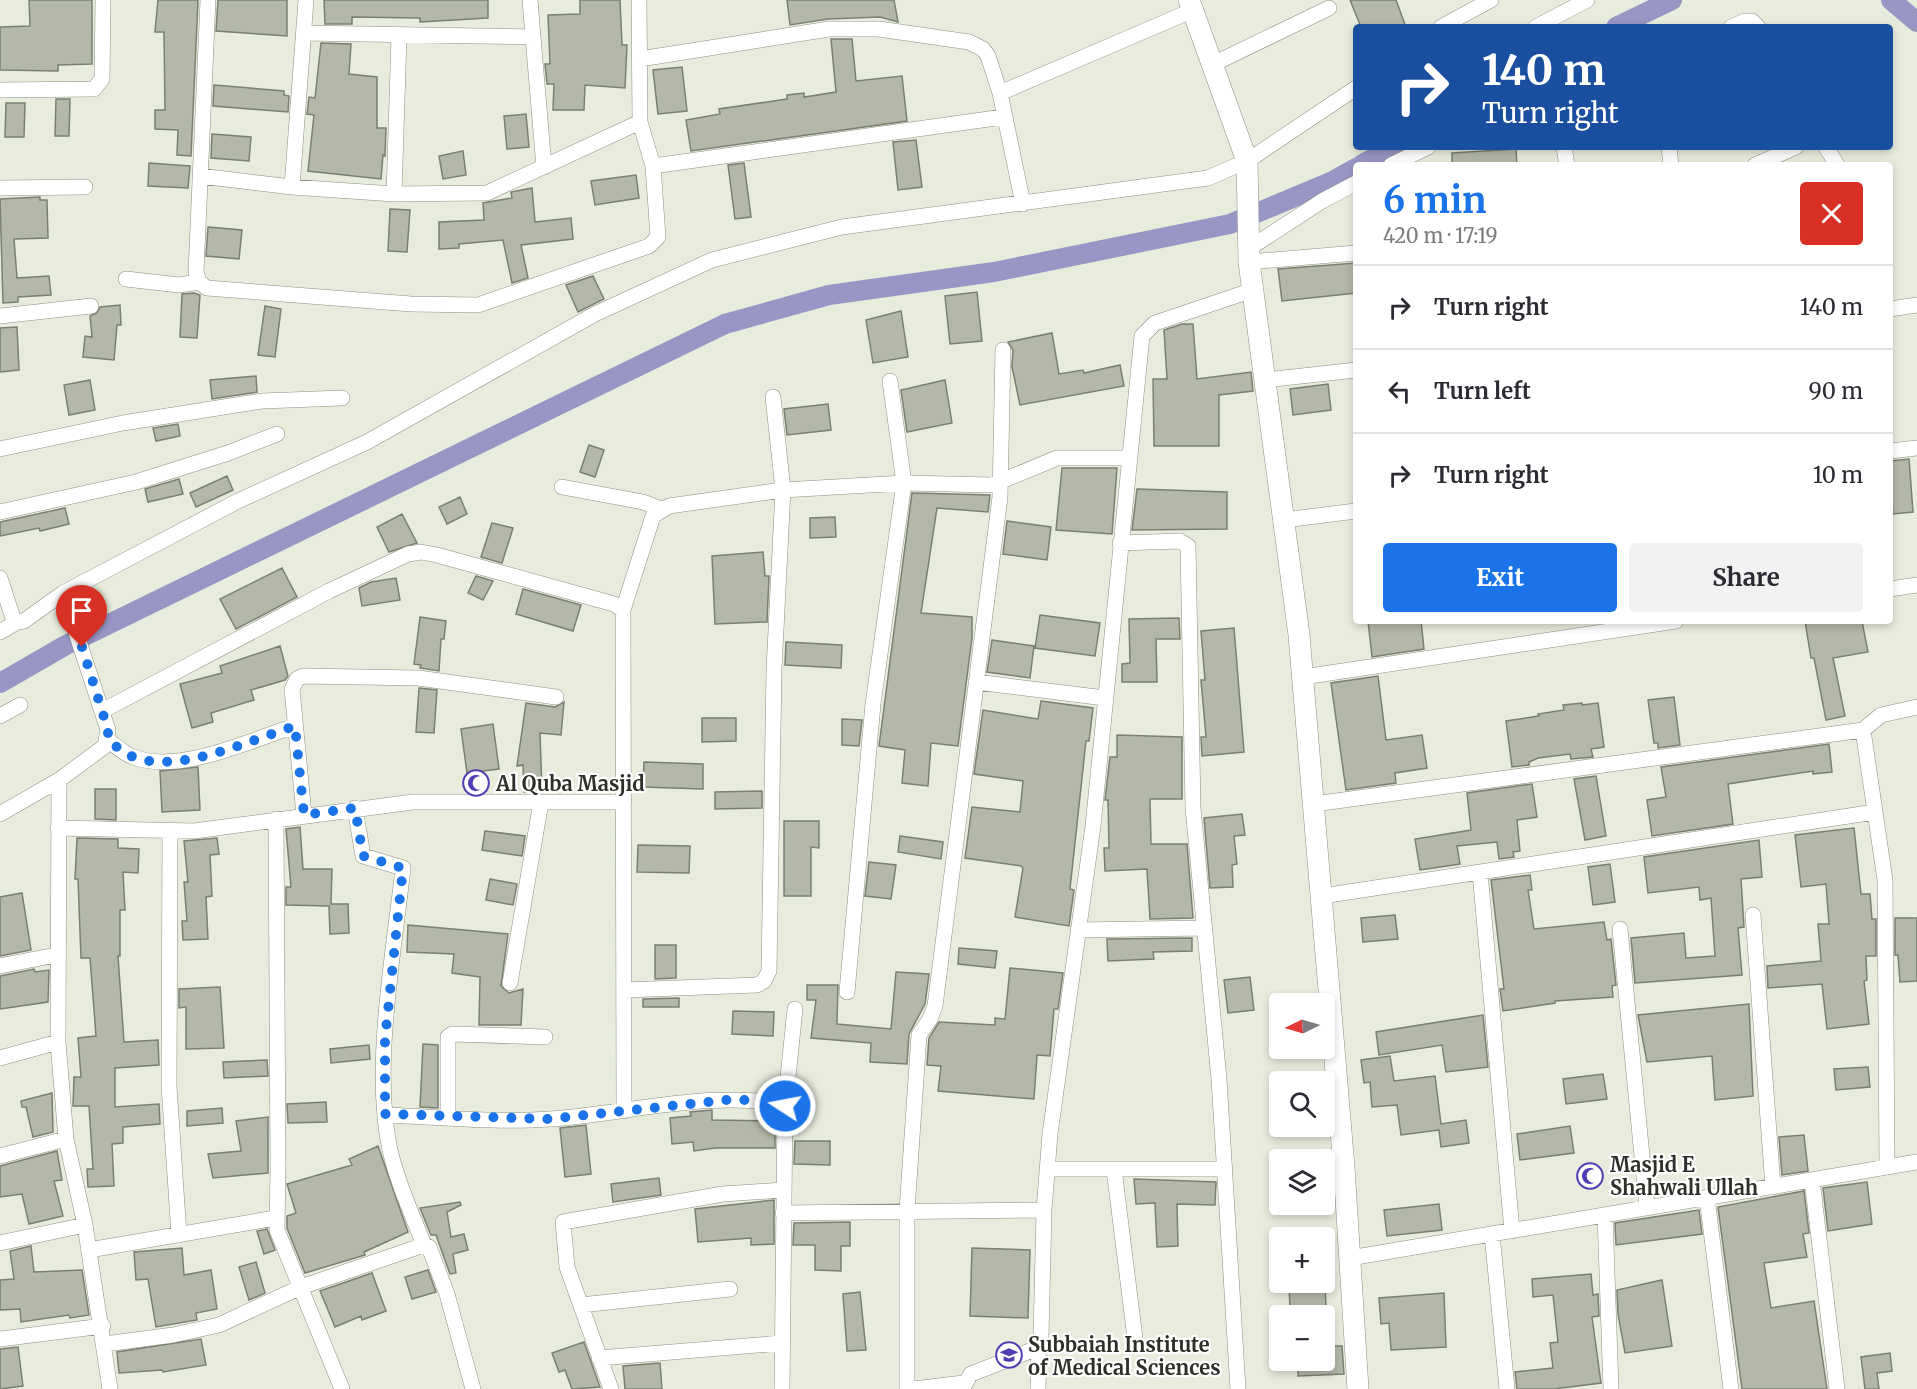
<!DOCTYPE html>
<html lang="en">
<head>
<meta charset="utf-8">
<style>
  body { margin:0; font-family:Merriweather,serif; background:#f2f2f3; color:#2b2b33; height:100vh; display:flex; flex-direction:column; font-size:22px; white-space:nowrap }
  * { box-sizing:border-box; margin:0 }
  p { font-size:20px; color:#7c7c81 }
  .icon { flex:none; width:33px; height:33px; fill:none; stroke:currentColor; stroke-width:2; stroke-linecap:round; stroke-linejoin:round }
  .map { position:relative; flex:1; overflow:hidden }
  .side { position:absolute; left:1353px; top:162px; width:540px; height:462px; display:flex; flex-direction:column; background:#fff; border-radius:6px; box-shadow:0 3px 9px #0003 }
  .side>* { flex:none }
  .hud { position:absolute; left:1353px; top:24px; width:540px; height:126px; border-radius:6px; box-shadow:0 3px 9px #0003; background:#1a4fa0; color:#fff; overflow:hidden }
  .needle { width:39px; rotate:265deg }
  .tools { position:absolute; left:1269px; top:993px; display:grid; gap:12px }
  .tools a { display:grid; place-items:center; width:66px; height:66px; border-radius:6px; background:#fff; box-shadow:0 3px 9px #0003; font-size:30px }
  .pin { position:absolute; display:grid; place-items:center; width:51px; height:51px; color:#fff; margin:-62px -26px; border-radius:50% 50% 50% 0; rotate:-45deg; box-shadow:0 0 6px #0007 }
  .pin .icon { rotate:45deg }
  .me { position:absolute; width:66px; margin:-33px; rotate:281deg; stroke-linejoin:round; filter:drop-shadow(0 0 4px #0008) }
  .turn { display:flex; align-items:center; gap:21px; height:126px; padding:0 30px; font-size:27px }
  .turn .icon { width:78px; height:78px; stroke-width:2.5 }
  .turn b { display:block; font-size:42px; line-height:51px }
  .round { display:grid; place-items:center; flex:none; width:63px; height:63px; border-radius:6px; background:#f2f2f3 }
  .headline { display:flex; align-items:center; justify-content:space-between; height:102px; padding:0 30px }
  h1 { font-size:36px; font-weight:700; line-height:45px; color:#1a73e8 }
  .cta { display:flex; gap:12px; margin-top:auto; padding:12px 30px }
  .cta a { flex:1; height:69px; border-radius:6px; background:#1a73e8; color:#fff; font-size:24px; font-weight:700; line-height:69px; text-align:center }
  .cta a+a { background:#f2f2f3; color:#2b2b33 }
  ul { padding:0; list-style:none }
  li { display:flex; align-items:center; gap:18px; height:84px; padding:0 30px; border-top:2px solid #e1e1e2 }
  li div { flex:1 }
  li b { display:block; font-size:22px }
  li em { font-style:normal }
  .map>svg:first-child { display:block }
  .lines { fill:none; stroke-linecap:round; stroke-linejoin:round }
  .canal { stroke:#9796c5; stroke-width:20 }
  .building { fill:#b3b8a8; stroke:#7b8071; stroke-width:1.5 }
  .street-casing { stroke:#8c9182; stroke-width:16 }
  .secondary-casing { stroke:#8c9182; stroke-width:22 }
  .street { stroke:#fff; stroke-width:15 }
  .secondary { stroke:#fff; stroke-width:21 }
  .route { stroke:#1a73e8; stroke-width:10; stroke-dasharray:0 18 }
  .labels { text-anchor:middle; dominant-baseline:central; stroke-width:4.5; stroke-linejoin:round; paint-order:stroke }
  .poi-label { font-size:20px; font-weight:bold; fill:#2d3029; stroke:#fff; text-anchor:start }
</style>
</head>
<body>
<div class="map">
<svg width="1917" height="1389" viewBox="0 0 1917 1389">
  <rect width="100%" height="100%" fill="#e7ecdc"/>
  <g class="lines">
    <path class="canal" d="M1891,0l26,22
      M1616,27l56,-27
      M1361,165l32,-18
      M0,683l66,-38 659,-321 104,-29 165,-23 236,-48 103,-43 23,-13"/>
  </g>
  <path class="building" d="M29,0h63v64l-34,1v6l-58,-1v-43l30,-1z
    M158,0h40l-7,156 -14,-1 1,-25 -23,-1v-19h10l-1,-78h-9z
    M218,0h69v36l-71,-5z
    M324,0h164v18l-68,4v-4l-68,-1v7h-27z
    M580,0h40l2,45h5l-2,43 -40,-3 -1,25h-31l1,-26h-7l-2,-20h5l-2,-49 32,-1z
    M787,0h107l4,22 -18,-5 -52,2 -38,6z
    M1350,0h46l10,27h-45z
    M831,39h21l4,42 46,-5 5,45 -216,30 -5,-31 34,-6 -1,-5 68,-10v-4l17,-2v4l32,-5z
    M321,43l30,1 -2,30 28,3v51h9l-1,28 -2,-1 -2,24 -73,-8 6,-56 -7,-1 2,-17 6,1z
    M682,67l5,44 -29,3 -5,-44z
    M214,85l70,6v4l5,1 -1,16 -75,-6z
    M56,99h14l-1,37h-14z
    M6,103h19l-1,34h-19z
    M526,114l3,33 -22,2 -3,-33z
    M212,134l39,3 -2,24 -38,-3z
    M916,140l6,47 -24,3 -5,-48z
    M1516,149l1,16h-65v-12z
    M463,151l3,24 -23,4 -4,-23z
    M149,163l41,3 -2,22 -40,-2z
    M744,163l7,54 -16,2 -7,-54z
    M636,175l3,23 -44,7 -4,-24z
    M532,188l3,34 36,-4 2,21 -52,6 7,33 -16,5 -9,-43 -44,4v4l-20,1v-27l45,-2 -1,-17 29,-5 -1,-6z
    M40,197v3h7l1,38 -34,1 3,39 32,-2 2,19 -33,2v5l-15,1 -3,-104z
    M390,209l20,1 -3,42 -19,-1z
    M208,227l34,3 -3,29 -33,-3z
    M1356,263v30l-74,8 -4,-32z
    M593,276l11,23 -26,13 -12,-27z
    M977,292l5,49 -32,3 -5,-48z
    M194,293l6,2 -3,43 -17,-1 2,-43z
    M120,305l1,20h-4l-3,35 -31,-3 2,-21 7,1 -2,-21 7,-3 3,-6z
    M265,306l16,3 -6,48 -17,-2z
    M901,311l7,46 -35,6 -7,-43z
    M1182,324h11l4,55 54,-7 2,19 -34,4v51h-65l-1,-67h14l-3,-49z
    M17,327l2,43 -19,2v-44z
    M1052,333l7,41 24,-4 1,3 36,-8 4,21 -104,19 -8,-38 1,-17 -5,-8z
    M256,376l1,16 -45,7 -2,-19z
    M90,380l5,30 -26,5 -5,-30z
    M945,380l7,43 -45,9 -6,-42z
    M1328,384l3,26 -38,5 -3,-26z
    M828,404l3,26 -44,5 -3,-26z
    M178,424l2,12 -24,5 -3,-13z
    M589,445l15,5 -9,27 -15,-5z
    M1909,459l4,53 -20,2 -3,-53z
    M1062,468h55l-5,66 -56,-4z
    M227,476l6,14 -37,17 -6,-14z
    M179,479l4,15 -35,8 -3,-13z
    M1137,489l90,3v37l-95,1z
    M912,493l78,2 -2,17 -51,-4 -16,105 51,4v21l-14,108 -27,-3 -3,43 -26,-3 3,-33 -26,-4z
    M460,497l7,17 -20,10 -8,-17z
    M65,508l4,16 -29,7 -1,-3 -39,8v-14z
    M402,514l15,29 -28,9 -12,-25z
    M835,517l1,20 -26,1v-20z
    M1007,521l44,6 -4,33 -44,-6z
    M492,523l21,5 -11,35 -21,-6z
    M763,552l2,24h4l-2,46 -52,2 -3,-68z
    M282,568l15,29 -61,32 -16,-30z
    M476,576l17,5 -10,19 -15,-7z
    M396,578l4,22 -38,6 -3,-18 12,-6z
    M523,589l58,16 -8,26 -57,-17z
    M1040,615l60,8 -5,33 -60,-8z
    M420,617l26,4 -2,18h-3l-2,32 -19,-3 1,-3 -7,-1z
    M1179,618l1,21h-24l1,43h-35v-18l8,-1 -1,-44z
    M1368,621h53l3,28 -52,8z
    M1805,621h57l6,31 -35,6 12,58 -19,4 -12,-62h-3z
    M1234,628l10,124 -42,4 -1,-19h5l-5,-57h4l-4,-49z
    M992,640l42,6 -4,32 -43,-6z
    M786,642l56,3 -1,23 -56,-3z
    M280,646l8,30 -3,4 -34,10 3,10 -43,13 2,9 -21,6 -12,-44 42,-11 -2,-7z
    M1378,676l8,64 36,-5 5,33 -32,5 1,10 -50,7 -15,-107z
    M419,688l18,2 -3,43 -18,-1z
    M1674,697l6,48 -22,3v-5h-4l-6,-43z
    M1041,701l52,7 -4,33h-3l-16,148 4,1 -5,36 -54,-9 8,-49 -2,-2 -56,-8 7,-51 48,5 3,-31 -49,-7 9,-64 55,9z
    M564,702l-3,33 -21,-2 2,58 -18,1 -1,-27 -6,1 9,-63 29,4z
    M1582,703v2l16,-2 6,44 -13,2 2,8 -22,2 -1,-5 -32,4 -9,4v3l-17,2 -6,-46 33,-5 -1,-2 26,-4 -1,-5z
    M702,718h34v23l-34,1z
    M842,719l20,1 -3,26 -17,-1z
    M493,724l6,45 -32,4 -6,-44z
    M1117,735l65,2v62h-32l1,45h36l6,74 -43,1 -3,-50 -42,2 -1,-23h5l-1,-48h-3l5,-43h7z
    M1829,744l3,28 -19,2v-3l-85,13 5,40 -81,12 -5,-36 19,-3 -5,-30z
    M644,762l59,2v25l-60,-2z
    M198,767l2,43 -38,2 -2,-41z
    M1596,776l10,60 -21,4 -11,-61z
    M1532,784l5,33 -20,3 3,31 -7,1 1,5 -15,2 -2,-17 -40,4 3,18 -40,6 -5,-31 56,-9 -4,-37z
    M95,789h21v31l-21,-1z
    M762,791v17l-47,1v-17z
    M1242,814l3,21 -11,1 3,28 -5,1 1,22 -23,1 -6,-70z
    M784,821h35v27l-8,-1v49h-27z
    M300,827l3,42h29l-1,35h17l1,29 -19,1 -1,-28 -43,-1v-18h5l-5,-58z
    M1854,828l7,66h9l2,25h4v37h-10l1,24 -3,1 5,43 -42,5 -5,-45 -54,4 -1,-22 54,-5 -3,-37h11l-3,-40 -25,3 -6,-52z
    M485,831l40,5 -3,20 -40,-6z
    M900,836l43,6 -2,17 -43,-7z
    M77,838l41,1v9l21,1 -1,24 -15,-1 2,38h-5v46h-2l6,86 34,-2 1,25 -44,3v39l44,-3 1,20 -37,3v16l-11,1 2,42 -26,1 -1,-18h6l-4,-63h-16l1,-29h7l-3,-39 18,-2 -6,-78h-9l-3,-79h-3z
    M217,838l2,16 -9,1 2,41 -6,1 2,42 -25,1 -1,-19h5l-3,-39h4l-4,-41z
    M1759,840l3,37 -21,2 3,48 -6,1 4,47 -107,8 -4,-45 53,-5 2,25 29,-2 -4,-58 -11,2 -1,-13 -51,6 -4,-36z
    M638,845l52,1 -1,27 -52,-1z
    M869,862l27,3 -5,34 -26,-3z
    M1610,864l5,38 -22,3 -5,-38z
    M1530,875l2,15h-4l6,39 70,-7 3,18 4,-1 5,46 -4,1 1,11 -58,4v2l-52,8 -3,-22h4l-13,-109z
    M490,879l27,5 -4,21 -27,-5z
    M22,893l9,57 -31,6v-59z
    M1395,915l3,24 -35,3 -2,-24z
    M1895,918h22v63l-17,1 -2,-27h-3z
    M408,925l100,9 -7,52 8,7 14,-4 -2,36h-42l1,-48 -28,-4 2,-19 -47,-2z
    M1192,938v13l-39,1 1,7 -46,2 -1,-22z
    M655,945h21v33l-21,1z
    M959,948l38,3 -2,17 -37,-4z
    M1010,968l53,5 -5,36h-4l-4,47 -13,-1 -3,44 -96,-8 3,-25 -14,-1 2,-27 10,-16 56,3v-7l10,1z
    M34,969l1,3 14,-2 -1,32 -48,7v-33z
    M896,972l33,2 -4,30 -16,30 -2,30 -37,-2 1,-19 -60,-5 5,-38h-9v-15h31l-1,39 54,5z
    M1250,977l4,33 -26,3 -4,-33z
    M220,987l4,61 -38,1v-42l-7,1v-19z
    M679,998v9h-36v-8z
    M1749,1004l4,92 -38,4 -3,-44 -65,6 -9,-47z
    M733,1011l41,1 -1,24 -41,-2z
    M1483,1015l5,52 -42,5 -4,-27 -63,10 -3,-23z
    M423,1044l15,1v63l-18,-1z
    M369,1045l1,14 -39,4 -1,-14z
    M1390,1056l4,25 41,-5 6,48 25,-4 3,23 -28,4 -2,-17 -38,5 -4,-30 -25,2 -2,-25 -6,1 -3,-23z
    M267,1060l1,16 -44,2 -1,-16z
    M1868,1067l2,20 -34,3 -2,-21z
    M1603,1074l4,25 -41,5 -3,-25z
    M52,1093l1,39 -20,5 -7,-30h-4l-1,-6z
    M326,1102l1,20 -39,1 -1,-19z
    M222,1108l1,15 -36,3v-15z
    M712,1110v10l63,1v27h-60l-21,3 -1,-9 -21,2 -2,-26 21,-2 -1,-4z
    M268,1117v56l-55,5 -5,-24 33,-3 -5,-30z
    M586,1125l5,49 -26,3 -5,-49z
    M1570,1126l4,27 -54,7 -3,-26z
    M1804,1135l4,36 -26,4 -3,-38z
    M795,1141h35v24l-36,-1z
    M378,1146l30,86 -44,20 1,3 -60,18 -18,-45v-12l9,-3 -9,-29 65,-19 -3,-6z
    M57,1151l5,29 -8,1 9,35 -34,8 -7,-30 -22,3v-31z
    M659,1178l2,17 -48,7 -2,-18z
    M1134,1179l82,3 -1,23 -38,-1 1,42 -21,1 -2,-44 -19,1z
    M1867,1182l5,42 -44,7 -5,-43z
    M1804,1191l5,42 -6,1 4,23 -43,6 7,45 43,-7 13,88h-85l-24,-182z
    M774,1200v44l-23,1v-7l-53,4 -3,-33z
    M460,1202l1,3 -14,7 4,25 13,-3 4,16 -15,4 3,19 -6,1 -14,-39h-5l-11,-27z
    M1439,1204l3,26 -55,6 -3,-26z
    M1699,1210l3,24 -86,11 -1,-22z
    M850,1222v24h-9v25l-26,-1v-25h-22l1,-22z
    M267,1229l8,21 -11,4 -7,-23z
    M31,1246l3,26 48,-2 7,45 -19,3 -1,-3 -48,7 -1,-13 -20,1v-30l14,-1 -4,-28z
    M182,1248l2,27 27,-5 6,39 -21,4 1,7 -41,7 -8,-48 -12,1 -2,-28z
    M972,1248l58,2 -2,68 -58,-2z
    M256,1262l9,31 -16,7 -10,-33z
    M428,1270l8,22 -24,7 -7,-22z
    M372,1273l14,38 -24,9 -1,-4 -26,11 -15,-36z
    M1591,1274l2,21 5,-1 1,22 -7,1 9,66 -47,6h-37l-2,-17 38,-4 -3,-25 8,-1 -5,-47 -20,2 -1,-18z
    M1662,1280l10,66 -47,7 -7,-39 -1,-24z
    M1325,1287l1,19 -36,1 -1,-19z
    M860,1292l6,58 -19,1 -4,-57z
    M1444,1293l2,54 -55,3 -2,-27 -8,1 -2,-26z
    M201,1339l5,26 -43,7 -1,-2 -43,3 -2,-21z
    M584,1342l16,45 -28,2 -7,-19 -6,2 -7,-19z
    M1324,1346h18l2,28 -46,2v-16h26z
    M18,1347l5,39 -23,3v-40z
    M1890,1353l2,18 -15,2 2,16h-14l-4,-32z
    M660,1363l2,26h-37l-2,-23z"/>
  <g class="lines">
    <g class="street-casing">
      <path id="street" d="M208,0l-12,272 3,10 8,6 204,16 67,1 171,-59 9,-9 -5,-71 -13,-44 -1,-122
        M1441,27l50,-27
        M1536,27l51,-27
        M1731,27l14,-6h7l6,6
        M304,33l229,4 -3,-37
        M533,37l11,130
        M640,59l189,-30h50l90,13 14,7 5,7 12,37 23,111
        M1211,65l118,-57
        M0,90l94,-1 8,-10 1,-79
        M1000,93l191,-82
        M1564,147l3,18
        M1669,147l2,18
        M1826,147l11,18
        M1391,165l37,-18
        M1755,165l41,-18
        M653,166l350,-49
        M200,176l92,11 102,7 93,-1 153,-71
        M292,187l14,-187
        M0,188l85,-1
        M394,194l5,-158
        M1248,249l74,-48 34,-18
        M1249,262l107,-9
        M126,279l53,6 20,-3
        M1890,309l27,-4
        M0,316l91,-10
        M1265,380l91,-10
        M0,449l123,-26 139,-22 80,-3
        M1890,451l27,-3
        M562,487l81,15 18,7
        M0,512l136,-30 92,-29 49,-19
        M1284,520l72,-9
        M1120,543l60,-2 8,5 5,262 26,271 19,310
        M0,578l13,40 4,4
        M1890,589l27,-4
        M623,610l30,-94 16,-10 114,-16 121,-7 88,2 65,-27h72
        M0,632l17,-10 7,-1 39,-28 175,-92 129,-59 228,-128 117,-54 130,-33 366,-49 39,-17 109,-73
        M1303,677l373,-56
        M976,682l129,16
        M102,711l227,-120 79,-37 13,-2 16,3 177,49 9,6 1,501
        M0,716l20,-11
        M1863,730l18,-15 36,-8
        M108,740c7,5 15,13 23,16 46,20 119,-16 164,-30
        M59,780l-1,262 8,97 19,86 25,164
        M1314,804l549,-74 22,150 2,287
        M355,808l8,48 40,12c-9,84 -31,200 -13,282 7,32 22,64 34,95
        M0,814l59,-34 46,-34 3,-16 -45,-137
        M304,815l-12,-126 5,-10 6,-3 115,2 138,19
        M276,819l2,348 -1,63 65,159
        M58,828l136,3 219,-29h211
        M170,832l-1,254 10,149
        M1480,872l32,359
        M1322,896l553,-84
        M1753,915l20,272
        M1620,929l27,279
        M1078,930l125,-2
        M0,966l56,-11
        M510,983l31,-181
        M624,990l133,-5 7,-4 5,-10 5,-301 9,-180 -10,-93
        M847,992l26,-288 31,-221 -14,-102
        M0,1058l58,-16
        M385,1115c55,2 110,8 165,4 69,-4 170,-31 235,-13
        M448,1118v-81l4,-3 93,3
        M0,1156l66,-17
        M1048,1169h177
        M1114,1169l22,177
        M1812,1180l25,209
        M1707,1198l24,191
        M783,1213l261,-3
        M1605,1215l6,174
        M1492,1234l15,155
        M0,1243l85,-18
        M89,1250l186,-32
        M1350,1258l567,-96
        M581,1305l149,-16
        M0,1339l103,-13
        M105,1344l68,-9 46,-10 82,-38 123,-42 5,2 18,47 26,95
        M599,1358l183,-15
        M611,1389l-44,-122 -4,-45 160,-28 60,-4
        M782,1389l3,-283 10,-97
        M907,1389v-179l12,-175 11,-16 5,-13 65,-509 3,-147
        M913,1389l51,-6
        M962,1389l9,-15 64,-25 6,-12 3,-127 6,-76 43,-308 49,-490 13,-13 98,-33
        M1038,1389l1,-45"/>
    </g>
    <g class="secondary-casing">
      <path id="secondary" d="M1189,0l58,161 2,101 50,373 45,532 14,222"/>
    </g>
    <use href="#street" class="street"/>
    <use href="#secondary" class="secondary"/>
  </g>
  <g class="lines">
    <path class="route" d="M82,647l26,83v10c7,5 15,13 23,16 46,20 119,-16 164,-30l9,89 51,-7 8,48 40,12 -18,171v75l164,5 178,-19h38l20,6"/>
  </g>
  <defs>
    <g id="mosque-ring" transform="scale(1.35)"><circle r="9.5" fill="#fff" stroke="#523cb4" stroke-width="1.5"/><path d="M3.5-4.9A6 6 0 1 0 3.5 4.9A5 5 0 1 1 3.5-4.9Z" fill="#523cb4"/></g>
    <g id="university-ring" transform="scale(1.35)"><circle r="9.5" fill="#fff" stroke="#523cb4" stroke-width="1.5"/><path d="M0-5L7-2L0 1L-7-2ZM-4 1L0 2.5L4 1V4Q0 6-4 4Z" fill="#523cb4"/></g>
  </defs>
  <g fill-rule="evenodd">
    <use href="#mosque-ring" x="476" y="783"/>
    <use href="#mosque-ring" x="1590" y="1176"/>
    <use href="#university-ring" x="1009" y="1355"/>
  </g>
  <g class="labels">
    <g class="poi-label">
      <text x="496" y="783">Al Quba Masjid</text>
      <text x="1610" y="1164">Masjid E<tspan x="1610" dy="23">Shahwali Ullah</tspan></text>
      <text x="1028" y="1344">Subbaiah Institute<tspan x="1028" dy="23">of Medical Sciences</tspan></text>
    </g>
  </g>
</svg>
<div class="tools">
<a><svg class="needle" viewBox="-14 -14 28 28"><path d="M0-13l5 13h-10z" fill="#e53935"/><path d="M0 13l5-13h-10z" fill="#7c7c81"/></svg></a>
<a><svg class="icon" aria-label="search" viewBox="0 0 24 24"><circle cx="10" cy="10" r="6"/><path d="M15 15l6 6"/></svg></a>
<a><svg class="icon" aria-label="layers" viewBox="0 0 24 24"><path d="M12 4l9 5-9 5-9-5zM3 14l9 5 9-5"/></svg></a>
<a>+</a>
<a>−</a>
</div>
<div class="pin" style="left:82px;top:647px;background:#d93025"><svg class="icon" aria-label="arrive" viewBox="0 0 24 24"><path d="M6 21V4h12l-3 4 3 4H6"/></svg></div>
<svg class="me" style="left:785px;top:1106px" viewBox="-20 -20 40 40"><circle r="17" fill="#1a73e8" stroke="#fff" stroke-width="3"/><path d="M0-11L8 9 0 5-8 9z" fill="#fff"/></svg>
<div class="hud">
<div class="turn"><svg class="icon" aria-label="right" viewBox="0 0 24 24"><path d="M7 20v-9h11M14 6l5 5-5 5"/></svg><div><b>140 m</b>Turn right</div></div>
</div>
<section class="side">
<div class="headline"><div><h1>6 min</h1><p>420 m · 17:19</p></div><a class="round" style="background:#d93025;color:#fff"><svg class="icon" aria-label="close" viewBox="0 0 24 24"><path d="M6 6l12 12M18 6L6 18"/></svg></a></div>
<ul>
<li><svg class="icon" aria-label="right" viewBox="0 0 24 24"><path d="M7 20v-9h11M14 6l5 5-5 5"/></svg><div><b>Turn right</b></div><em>140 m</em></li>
<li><svg class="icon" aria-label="left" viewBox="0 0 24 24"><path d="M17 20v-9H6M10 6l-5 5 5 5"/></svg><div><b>Turn left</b></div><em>90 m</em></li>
<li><svg class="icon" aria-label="right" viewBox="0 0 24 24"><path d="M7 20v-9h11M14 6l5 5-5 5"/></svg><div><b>Turn right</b></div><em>10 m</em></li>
</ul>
<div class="cta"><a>Exit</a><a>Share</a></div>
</section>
</div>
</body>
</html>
